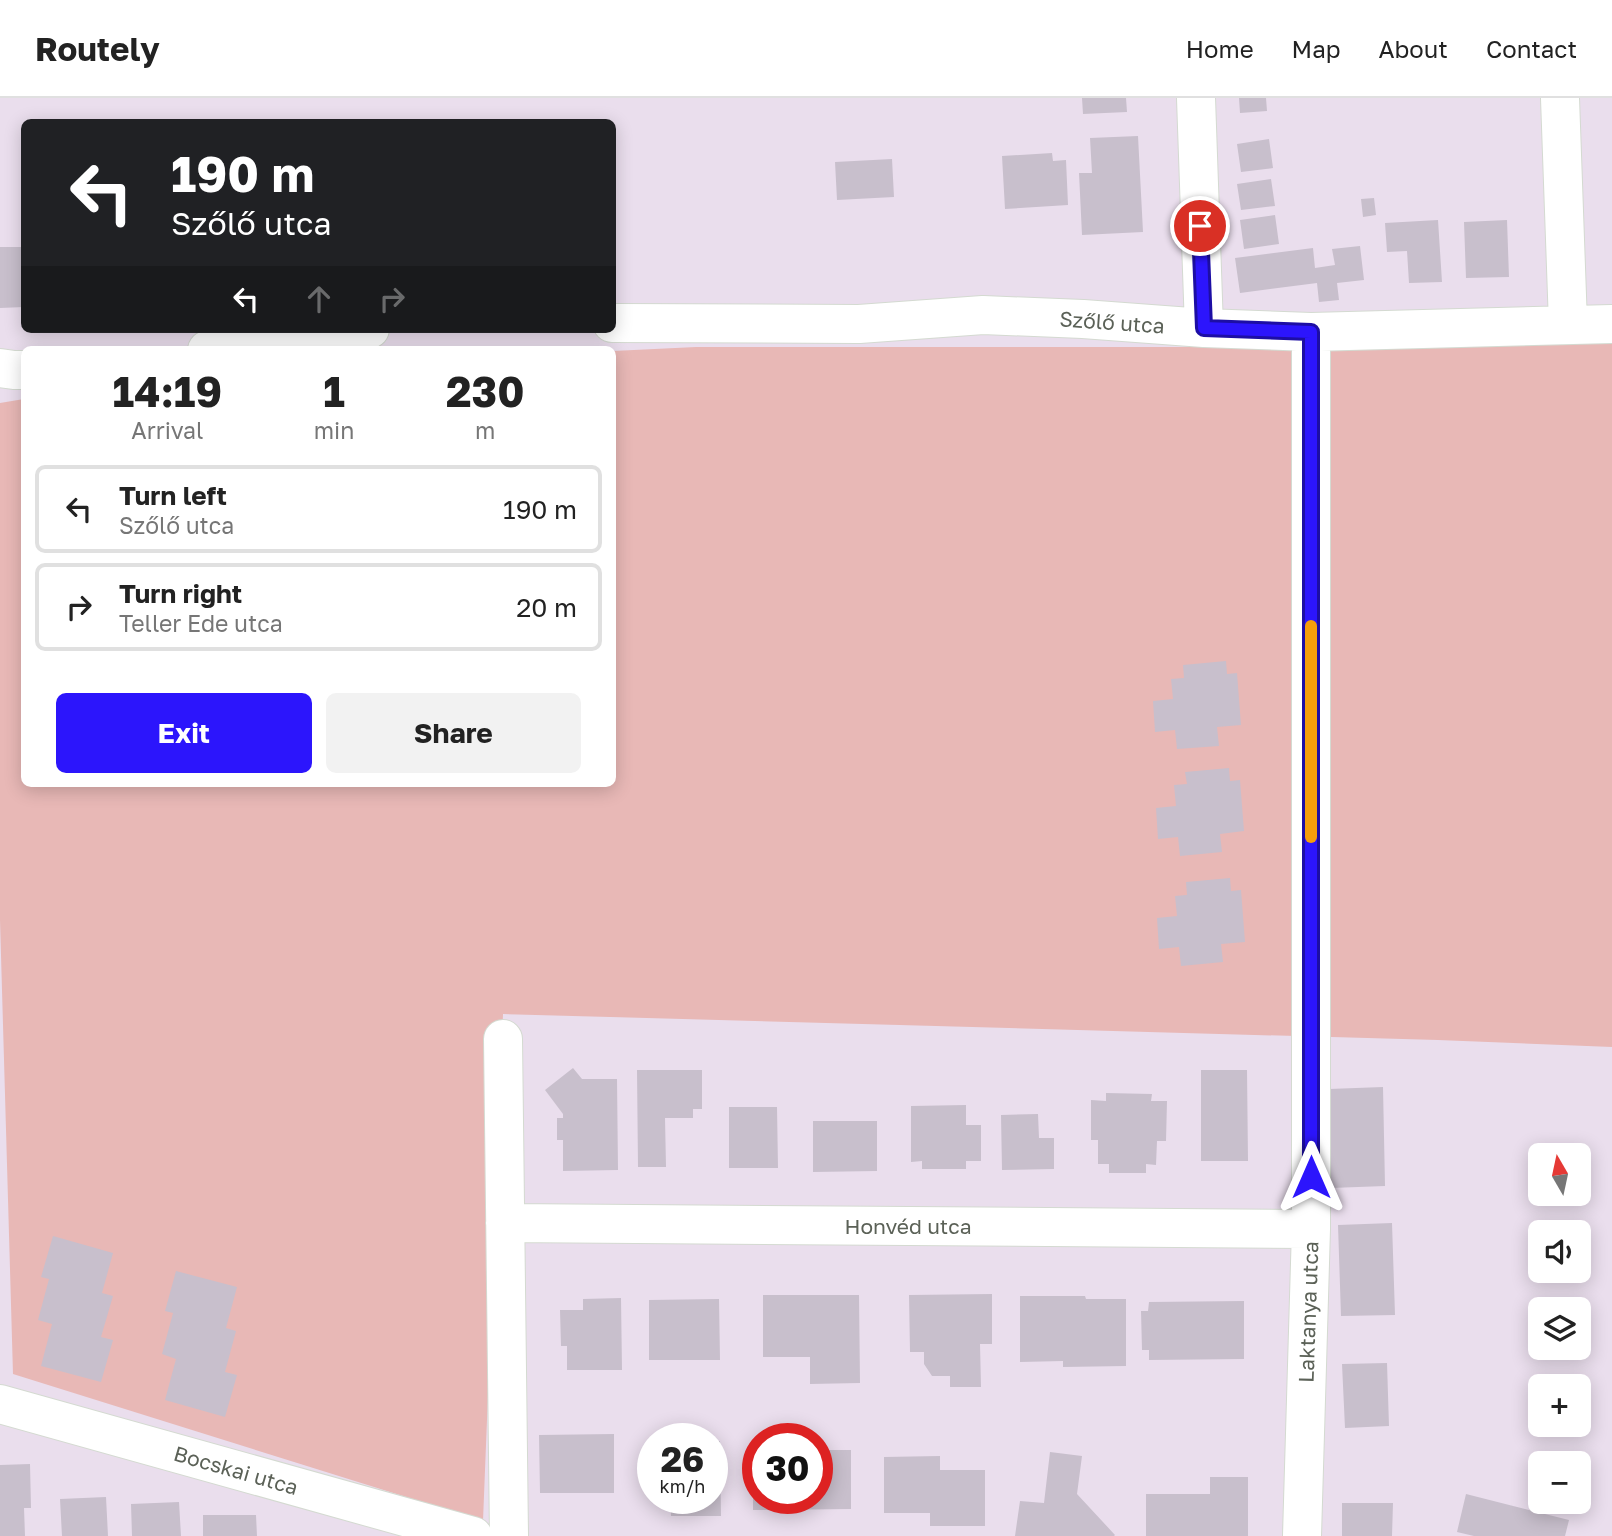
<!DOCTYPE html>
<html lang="en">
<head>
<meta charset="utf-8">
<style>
  body { margin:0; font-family:"Golos Text",sans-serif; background:#f2f2f2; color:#222; height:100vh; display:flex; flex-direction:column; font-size:26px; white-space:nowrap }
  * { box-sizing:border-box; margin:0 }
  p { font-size:23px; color:#767676 }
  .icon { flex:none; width:38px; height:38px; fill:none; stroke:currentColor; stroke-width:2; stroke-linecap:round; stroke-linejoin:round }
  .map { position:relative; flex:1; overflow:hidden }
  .details { position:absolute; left:21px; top:248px; width:595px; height:441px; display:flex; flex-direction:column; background:#fff; border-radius:10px; box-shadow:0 4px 18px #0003 }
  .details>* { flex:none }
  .guide { position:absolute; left:21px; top:21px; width:595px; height:214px; border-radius:10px; box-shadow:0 4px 18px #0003; background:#202124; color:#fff; overflow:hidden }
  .needle { width:46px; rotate:351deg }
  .tools { position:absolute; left:1528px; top:1045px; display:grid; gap:14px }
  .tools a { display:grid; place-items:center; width:63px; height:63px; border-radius:10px; background:#fff; box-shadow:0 4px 18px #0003; font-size:35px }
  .speed { position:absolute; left:637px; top:1325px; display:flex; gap:14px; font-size:35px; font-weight:700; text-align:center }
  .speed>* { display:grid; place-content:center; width:91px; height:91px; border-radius:50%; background:#fff; box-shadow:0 4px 18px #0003; line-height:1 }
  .speed small { font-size:18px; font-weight:400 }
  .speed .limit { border:10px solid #d22; background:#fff; color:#111 }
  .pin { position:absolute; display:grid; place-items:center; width:60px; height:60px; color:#fff; margin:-30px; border:4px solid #fff; border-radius:50%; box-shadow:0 2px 7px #0007 }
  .me { position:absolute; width:77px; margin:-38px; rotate:0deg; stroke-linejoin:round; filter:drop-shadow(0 0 5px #0008) }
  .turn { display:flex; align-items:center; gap:24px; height:147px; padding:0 35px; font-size:32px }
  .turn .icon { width:91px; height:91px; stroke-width:2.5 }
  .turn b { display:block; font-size:49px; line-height:60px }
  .lanes { display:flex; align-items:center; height:66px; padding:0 35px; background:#0003; justify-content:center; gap:35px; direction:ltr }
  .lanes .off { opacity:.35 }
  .eta { display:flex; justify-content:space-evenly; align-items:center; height:119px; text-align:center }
  .eta b { font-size:42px; font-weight:700; line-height:49px }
  .action { display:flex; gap:14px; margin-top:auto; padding:14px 35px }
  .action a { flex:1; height:80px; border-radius:10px; background:#2c15fc; color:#fff; font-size:28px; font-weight:700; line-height:80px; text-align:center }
  .action a+a { background:#f2f2f2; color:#222 }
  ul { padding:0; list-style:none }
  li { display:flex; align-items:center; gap:21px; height:88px; margin:0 14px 10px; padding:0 21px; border:4px solid #e0e0e0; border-radius:10px }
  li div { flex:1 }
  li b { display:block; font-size:26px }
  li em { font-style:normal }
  header { display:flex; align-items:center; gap:42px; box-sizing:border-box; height:98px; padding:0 35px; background:#fff; border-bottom:2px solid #e0e0e0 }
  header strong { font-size:33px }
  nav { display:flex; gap:38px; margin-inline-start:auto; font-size:24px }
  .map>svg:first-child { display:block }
  .green { fill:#e8b8b6 }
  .building { fill:#c8bfcc }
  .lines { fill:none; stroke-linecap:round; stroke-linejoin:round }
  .minor-casing { stroke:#d4dad1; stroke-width:40 }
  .minor { stroke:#fff; stroke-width:38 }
  .route-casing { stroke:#1d0ea4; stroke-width:18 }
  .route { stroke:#2c15fc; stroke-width:12 }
  .slow { stroke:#f59e0b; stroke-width:12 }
  .labels { text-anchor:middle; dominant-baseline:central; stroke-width:5; stroke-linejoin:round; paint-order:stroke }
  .street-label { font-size:21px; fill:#5b6157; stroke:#fff }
</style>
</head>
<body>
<header>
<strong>Routely</strong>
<nav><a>Home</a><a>Map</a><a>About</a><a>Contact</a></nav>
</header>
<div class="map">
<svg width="1612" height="1438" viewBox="0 0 1612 1438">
  <rect width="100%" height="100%" fill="#eadeed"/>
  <path class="green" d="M1612,236v713l-174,-7 -935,-26 -20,507 -470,-147 -13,-454v-517l24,-4v385h588l1,-433 83,-4h490z"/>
  <path class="building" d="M1082,0h44l1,14 -44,2z
    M1239,0h27l1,13 -27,2z
    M1138,38l5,96 -61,3 -3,-62h13l-2,-35z
    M1269,41l4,29 -32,4 -4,-28z
    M1052,55l1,8 13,-1 2,45 -63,4 -3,-53z
    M892,61l2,38 -57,3 -2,-38z
    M1271,81l4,27 -34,4 -4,-26z
    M1374,100l2,17 -13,2 -2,-18z
    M1275,117l4,29 -35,5 -4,-29z
    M1438,122l4,62 -33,1 -2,-32 -20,1 -2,-29z
    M1507,122l2,57 -43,1 -2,-56z
    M1360,148l4,34 -27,3 2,17 -20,2 -2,-19 -77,10 -5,-35 78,-10 2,20 20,-3 -3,-16z
    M0,149h24v60l-24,1z
    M1226,563l1,13 10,-1 4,52 -24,2 2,19 -42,3 -2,-19 -20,2 -2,-31 20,-2 -2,-20 13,-1 -1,-13z
    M1229,670l1,13 10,-1 4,51 -24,3 2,18 -42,4 -2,-19 -20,2 -2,-31 20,-2 -2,-21 13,-1 -2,-12z
    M1230,780l1,13 10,-1 4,52 -24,2 2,18 -42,4 -2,-19 -20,2 -2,-31 20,-2 -2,-20 12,-1 -1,-13z
    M573,970l9,11h35l1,91 -55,1v-31h-6v-22h6v-4l-18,-24z
    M637,972h65v39h-9v9h-28l1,49h-28z
    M1201,972h46l1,91h-47z
    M1383,989l2,99 -54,2 -2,-99z
    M1106,995l46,1 -1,7h16l-1,40h-9l-1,24 -10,-1v9h-37v-9h-11v-24h-7v-40l15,1z
    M966,1007v20h15v36h-15v8h-44v-8l-11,1v-56z
    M729,1009h48l1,61h-49z
    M1038,1016l1,24h15v31l-52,1 -1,-55z
    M813,1023h64v50l-64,1z
    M1392,1125l3,92 -54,1 -3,-91z
    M53,1138l60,17 -11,40 11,3 -12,41 12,3 -12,42 -60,-16 11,-42 -14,-4 11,-41 -8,-2z
    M176,1173l61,16 -11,41 10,3 -11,41 12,3 -12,42 -60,-17 11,-41 -14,-5 11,-41 -8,-2z
    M992,1196v50h-12l1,43h-31v-11h-18l-8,-12v-12h-14l-1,-57z
    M763,1197h96l1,88 -50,1v-27h-47z
    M1020,1198h65l1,3h40v67l-63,1v-6l-43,1z
    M621,1200l1,72h-55v-24h-6l-1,-36h23v-11z
    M719,1201l1,61h-71v-60z
    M1244,1203v58l-95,1v-10h-7l-1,-39h7l1,-9z
    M1387,1265l2,63 -44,2 -3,-64z
    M614,1336v59h-74l-1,-58z
    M712,1343h8l1,75h-50l-1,-18h42z
    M758,1352v48h59v-48h34v59l-98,1v-59z
    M1050,1354l32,4 -5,38 38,41 -1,1h-99l5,-35 24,2z
    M940,1358v14h45v56h-55v-13h-46v-56z
    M30,1366l1,44h-7l1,28h-25v-71z
    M1210,1379h38v59h-102v-42h64z
    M1466,1396l103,26 -4,16h-91l-17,-4z
    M106,1399l2,39h-46l-2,-37z
    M179,1404l2,34h-49l-1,-32z
    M1342,1405h51l-1,33h-50z
    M203,1417h53l1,21h-54z"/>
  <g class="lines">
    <g class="minor-casing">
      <path id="minor" d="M1196,0l8,230
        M1560,0l8,226
        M612,225l247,1 124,-9 100,4 121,9 107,4 301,-8
        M207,252l96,-18 67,-3
        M0,270l14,2h10
        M503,941l6,497
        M505,1125l806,6
        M0,1306l473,132
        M1302,1438l9,-307v-897"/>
    </g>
    <use href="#minor" class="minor"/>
  </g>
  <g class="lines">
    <g class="route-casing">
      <path id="route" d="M1200,128l4,102 107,4v845"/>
    </g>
    <use href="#route" class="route"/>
    <path class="slow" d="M1311,739v-211"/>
  </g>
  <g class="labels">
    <g class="street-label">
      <text transform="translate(1112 224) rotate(4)">Szőlő utca</text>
      <text x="908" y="1128">Honvéd utca</text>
      <text transform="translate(1308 1214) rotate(-88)">Laktanya utca</text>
      <text transform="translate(236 1372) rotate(16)">Bocskai utca</text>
    </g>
  </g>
</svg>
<div class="tools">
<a><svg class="needle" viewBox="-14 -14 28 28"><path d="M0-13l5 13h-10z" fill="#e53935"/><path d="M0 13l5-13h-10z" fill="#767676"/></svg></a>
<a><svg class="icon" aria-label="sound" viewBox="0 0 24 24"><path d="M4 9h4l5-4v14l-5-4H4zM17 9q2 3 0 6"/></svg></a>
<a><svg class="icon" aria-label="layers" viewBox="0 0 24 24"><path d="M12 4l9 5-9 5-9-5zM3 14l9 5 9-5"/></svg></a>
<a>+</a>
<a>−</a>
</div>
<div class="speed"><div>26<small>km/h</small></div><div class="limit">30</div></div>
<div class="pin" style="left:1200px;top:128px;background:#d93025"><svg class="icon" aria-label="arrive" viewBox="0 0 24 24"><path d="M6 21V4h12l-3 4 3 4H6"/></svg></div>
<svg class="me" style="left:1311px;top:1079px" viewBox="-20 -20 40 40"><path d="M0-17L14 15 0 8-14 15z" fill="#2c15fc" stroke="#fff" stroke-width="4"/></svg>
<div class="guide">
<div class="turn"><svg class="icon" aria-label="left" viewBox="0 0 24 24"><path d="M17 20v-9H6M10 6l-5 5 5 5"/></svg><div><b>190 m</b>Szőlő utca</div></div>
<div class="lanes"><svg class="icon" aria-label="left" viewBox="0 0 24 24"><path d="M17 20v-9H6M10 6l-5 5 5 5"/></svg><svg class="icon off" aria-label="ahead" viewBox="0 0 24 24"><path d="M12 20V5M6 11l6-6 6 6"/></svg><svg class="icon off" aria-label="right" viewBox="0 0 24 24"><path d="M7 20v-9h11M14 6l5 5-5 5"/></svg></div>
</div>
<section class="details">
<div class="eta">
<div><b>14:19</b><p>Arrival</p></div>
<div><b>1</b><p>min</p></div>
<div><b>230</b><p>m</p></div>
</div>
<ul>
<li><svg class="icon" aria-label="left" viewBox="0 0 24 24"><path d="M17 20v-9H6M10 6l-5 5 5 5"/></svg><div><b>Turn left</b><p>Szőlő utca</p></div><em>190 m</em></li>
<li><svg class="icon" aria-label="right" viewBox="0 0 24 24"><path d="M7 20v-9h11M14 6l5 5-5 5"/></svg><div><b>Turn right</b><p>Teller Ede utca</p></div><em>20 m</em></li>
</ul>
<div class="action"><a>Exit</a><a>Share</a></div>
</section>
</div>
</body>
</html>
